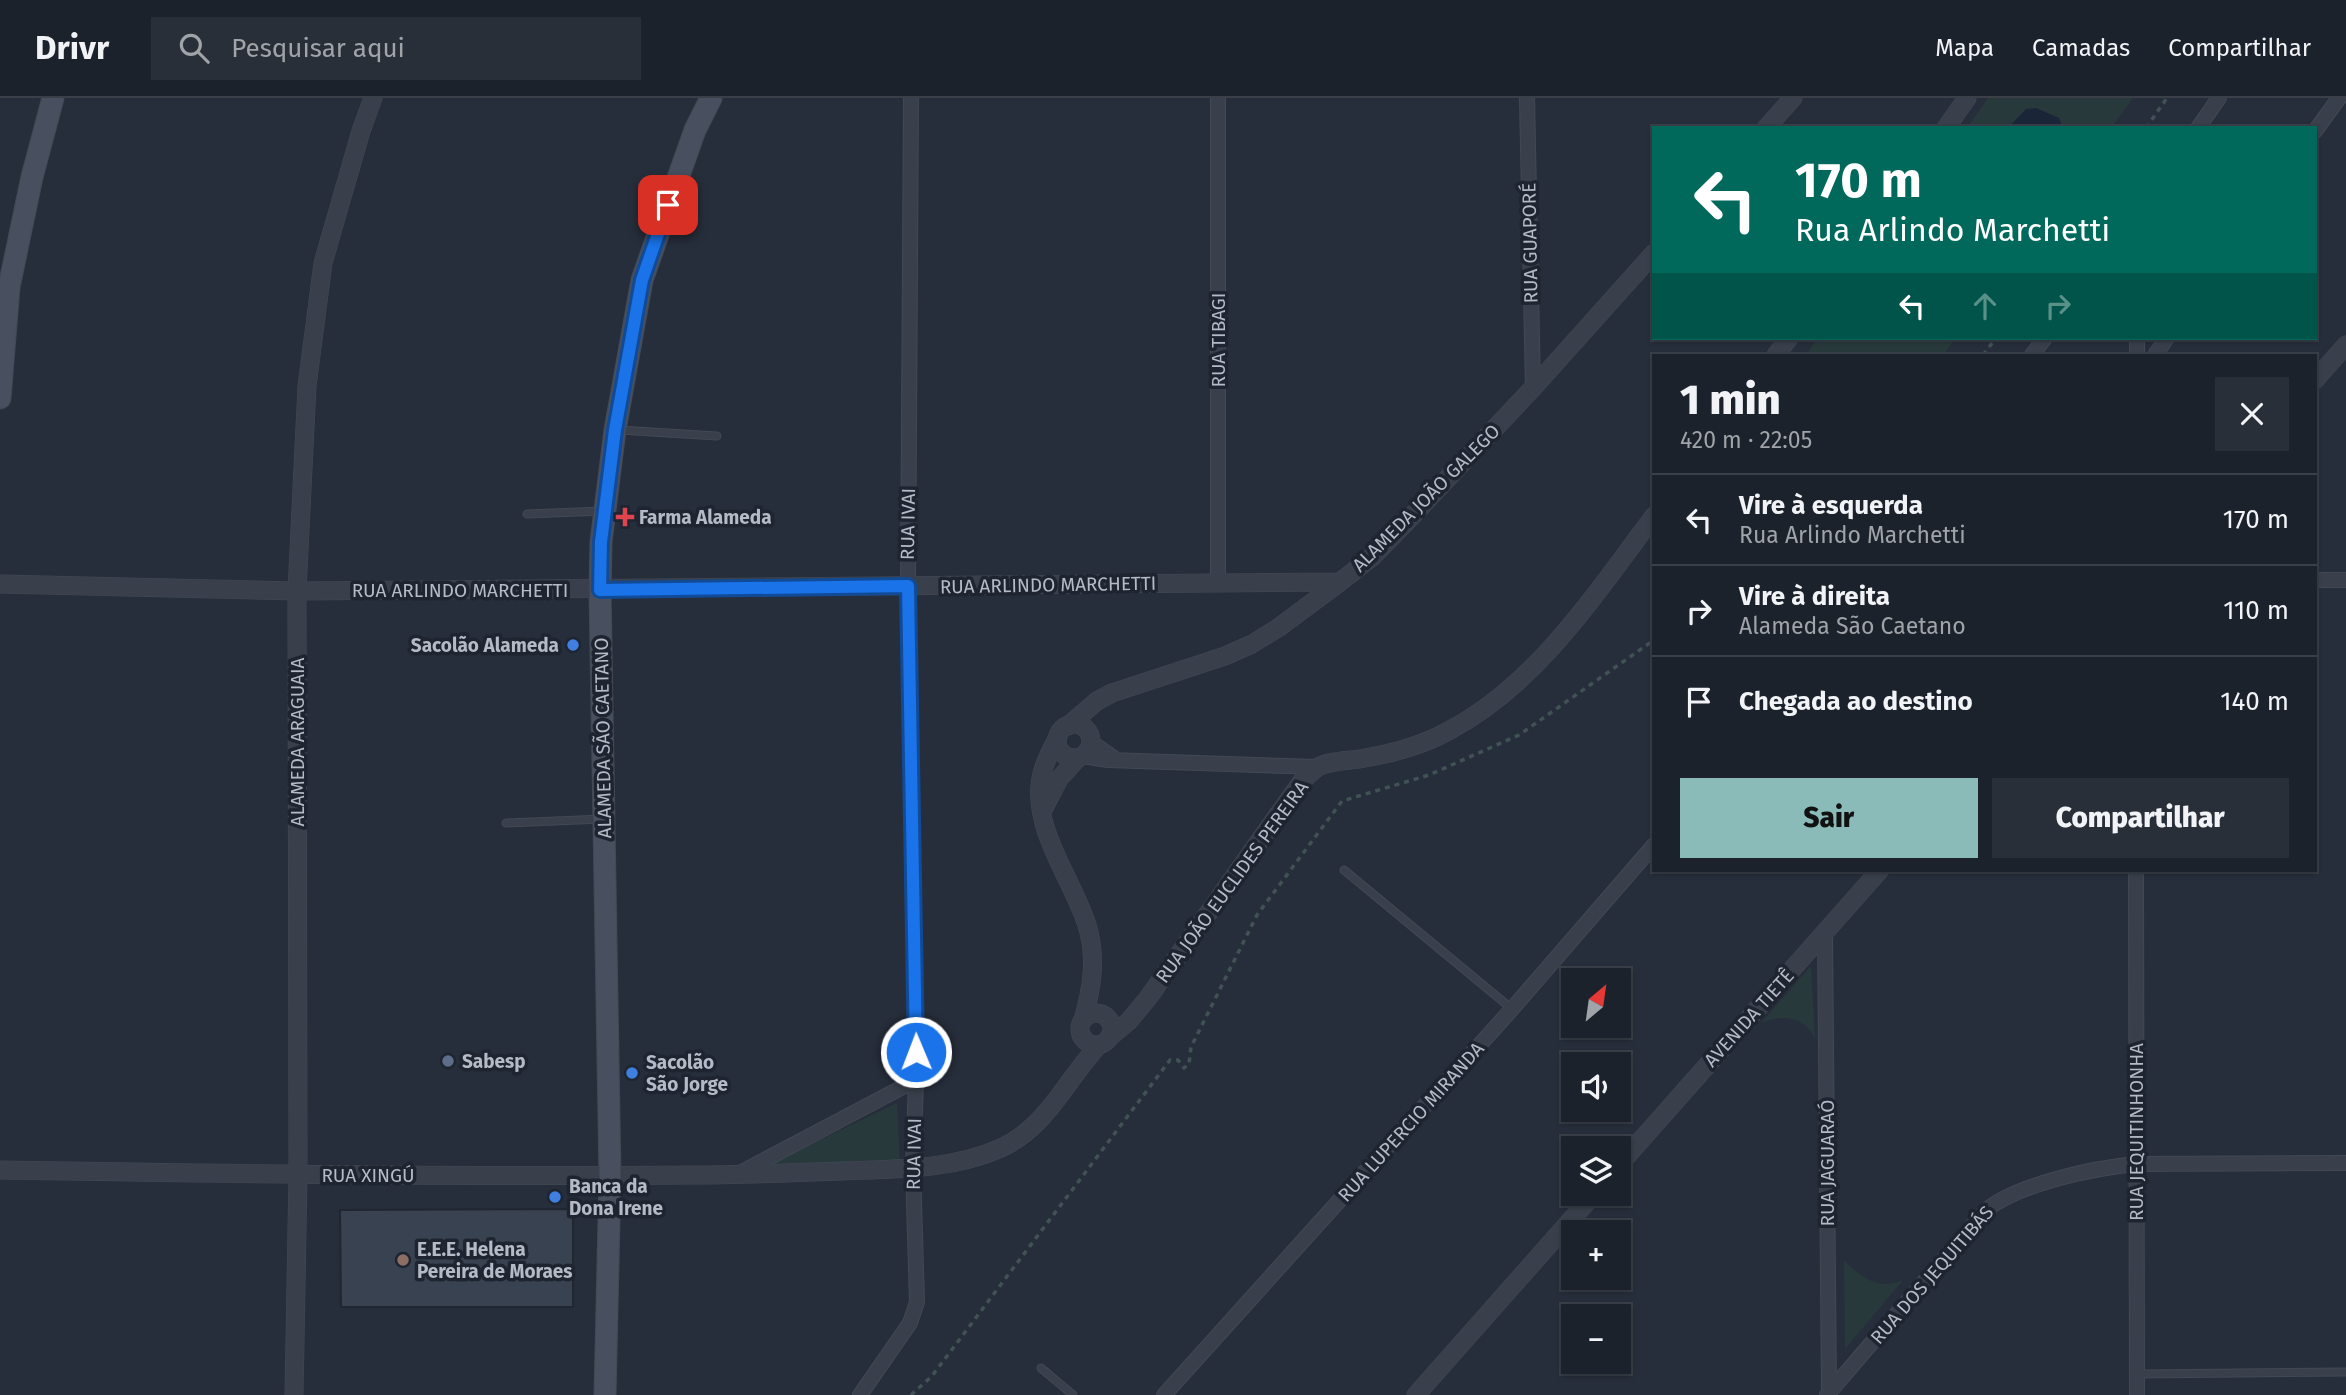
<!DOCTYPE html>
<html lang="pt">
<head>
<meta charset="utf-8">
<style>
  body { margin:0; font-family:"Fira Sans",sans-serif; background:#292f38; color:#f1f3f6; height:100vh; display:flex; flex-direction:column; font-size:26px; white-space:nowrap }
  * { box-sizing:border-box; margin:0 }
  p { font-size:23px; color:#a0a4a9 }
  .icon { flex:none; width:38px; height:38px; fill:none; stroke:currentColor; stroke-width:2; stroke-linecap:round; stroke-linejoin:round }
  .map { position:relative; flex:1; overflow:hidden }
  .panel { position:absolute; left:1652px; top:256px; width:665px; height:518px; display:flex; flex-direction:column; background:#1c222c; border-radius:0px; box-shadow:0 2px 5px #0004,0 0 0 2px #3a3f48 }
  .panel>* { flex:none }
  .banner { position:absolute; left:1652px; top:28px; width:665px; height:214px; border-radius:0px; box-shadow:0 2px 5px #0004,0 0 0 2px #3a3f48; background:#00695c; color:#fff; overflow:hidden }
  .needle { width:46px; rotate:29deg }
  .tools { position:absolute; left:1561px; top:870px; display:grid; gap:14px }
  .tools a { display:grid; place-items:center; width:70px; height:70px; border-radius:0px; background:#1c222c; box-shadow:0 2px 5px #0004,0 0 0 2px #3a3f48; font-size:35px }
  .pin { position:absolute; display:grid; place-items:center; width:60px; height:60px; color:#fff; margin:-30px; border-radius:14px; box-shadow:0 4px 10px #0006 }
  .me { position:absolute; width:77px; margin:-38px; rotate:359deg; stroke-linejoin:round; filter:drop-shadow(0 0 5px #0008) }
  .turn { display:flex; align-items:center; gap:24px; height:147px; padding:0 28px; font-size:32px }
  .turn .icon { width:91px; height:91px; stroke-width:2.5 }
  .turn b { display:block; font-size:49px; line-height:60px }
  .lanes { display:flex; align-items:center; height:66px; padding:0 28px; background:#0003; justify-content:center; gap:35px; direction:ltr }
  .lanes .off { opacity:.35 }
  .round { display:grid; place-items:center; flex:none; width:74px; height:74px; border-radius:0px; background:#292f38 }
  .head { display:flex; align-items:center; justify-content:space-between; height:119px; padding:0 28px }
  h1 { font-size:42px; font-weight:800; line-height:52px }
  .action { display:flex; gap:14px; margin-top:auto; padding:14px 28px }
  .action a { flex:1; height:80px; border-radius:0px; background:#8bbbb9; color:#111; font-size:28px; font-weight:800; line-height:80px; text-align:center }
  .action a+a { background:#292f38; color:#f1f3f6 }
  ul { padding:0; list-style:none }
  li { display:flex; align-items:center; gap:21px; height:91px; padding:0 28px; border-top:2px solid #3a3f48 }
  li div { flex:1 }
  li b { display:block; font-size:26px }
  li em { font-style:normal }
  header { display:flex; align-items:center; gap:42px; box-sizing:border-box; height:98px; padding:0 35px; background:#1c222c; border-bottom:2px solid #3a3f48 }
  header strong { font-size:33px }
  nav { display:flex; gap:38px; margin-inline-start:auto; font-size:24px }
  .search { width:490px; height:63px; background:#292f38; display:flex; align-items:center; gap:18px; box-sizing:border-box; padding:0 24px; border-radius:0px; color:#a0a4a9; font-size:26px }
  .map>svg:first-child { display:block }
  .green { fill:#28393c }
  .water { fill:#1a2538 }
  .building { fill:#384250; stroke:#202732; stroke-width:2 }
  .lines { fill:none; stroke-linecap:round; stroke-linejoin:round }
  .service-casing { stroke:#424954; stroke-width:9 }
  .minor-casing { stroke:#424954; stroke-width:16 }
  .tertiary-casing { stroke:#424954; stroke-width:19 }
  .secondary-casing { stroke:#424954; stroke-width:23 }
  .path { stroke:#405254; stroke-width:3.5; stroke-dasharray:5 5; stroke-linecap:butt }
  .service { stroke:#39404b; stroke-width:7 }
  .minor { stroke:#39404b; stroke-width:14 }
  .tertiary { stroke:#39404b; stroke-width:18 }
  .secondary { stroke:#484f5e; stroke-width:21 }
  .route-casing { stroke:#114b97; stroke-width:18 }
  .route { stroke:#1a73e8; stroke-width:12 }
  .health-dot { fill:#e0444e; stroke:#1e2530; stroke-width:2.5 }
  .shop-dot { fill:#3f7fe0; stroke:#1e2530; stroke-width:2.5 }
  .service-dot { fill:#5c6f8a; stroke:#1e2530; stroke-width:2.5 }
  .education-dot { fill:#8d6e63; stroke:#1e2530; stroke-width:2.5 }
  .labels { text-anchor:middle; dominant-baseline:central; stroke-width:7; stroke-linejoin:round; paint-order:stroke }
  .street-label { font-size:19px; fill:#b5bbc6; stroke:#1e2530 }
  .poi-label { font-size:19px; font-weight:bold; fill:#b5bbc6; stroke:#1e2530; text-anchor:start }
</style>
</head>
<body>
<header>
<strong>Drivr</strong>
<div class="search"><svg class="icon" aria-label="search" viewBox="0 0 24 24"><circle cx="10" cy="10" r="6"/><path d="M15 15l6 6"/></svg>Pesquisar aqui</div>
<nav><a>Mapa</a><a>Camadas</a><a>Compartilhar</a></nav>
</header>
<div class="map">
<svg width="2346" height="1297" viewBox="0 0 2346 1297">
  <rect width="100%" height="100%" fill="#262e3b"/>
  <path class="green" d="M1988,0h145l-22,30h-144z
    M1818,240h138l-13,17h-137z
    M1811,868l4,72c-11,-22 -34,-24 -54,-15z
    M897,1005l3,64 -143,3z
    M1844,1162c16,17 35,31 59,20l-58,69z"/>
  <path class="water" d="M2036,10l23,10 3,8 -54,2 18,-19z"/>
  <path class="building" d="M573,1111v98h-232l-1,-97z"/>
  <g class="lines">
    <g class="service-casing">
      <path id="service" d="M619,332l98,6
        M527,416l76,-3
        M506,725l97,-4
        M1344,772l168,139
        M1041,1270l32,27
        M2138,1276l208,-2"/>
    </g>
    <g class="minor-casing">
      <path id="minor" d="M1527,0l6,290
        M2198,30l21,-30
        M2315,33l24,-33
        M2137,240v17
        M2032,257l13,-17
        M2155,257l12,-17
        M2315,482h31
        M1218,485v-485
        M1091,644l23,16
        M1083,658l25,4 210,7
        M2136,772l1,525
        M1825,834l4,463
        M738,1076l178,-94
        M860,1297l50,-72 7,-21 -4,-134 3,-88 -8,-494 3,-488
        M1164,1297l348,-386 142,-164
        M1827,1297l158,-184c32,-27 109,-43 151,-47l210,-1"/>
    </g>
    <g class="tertiary-casing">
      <path id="tertiary" d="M1766,30l27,-30
        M1946,30l21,-30
        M1776,257l13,-17
        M2315,282l31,-35
        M0,486l297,7 1043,-9
        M1057 643a17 17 0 1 1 34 0a17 17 0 1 1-34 0Z
        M1068,628l29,-25 15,-8 113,-37 27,-12 26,-16 62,-46 32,-25 43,-44 118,-125 121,-135
        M1057,641c-6,12 -14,25 -16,39 -9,52 31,100 46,147 10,33 5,63 -4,95
        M1042,714l17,-33 19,-21
        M1080 931a16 16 0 1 1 32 0a16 16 0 1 1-32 0Z
        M1111,938l18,-15 19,-23 154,-217c5,-4 11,-11 16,-14 12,-7 33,-6 47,-9 29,-5 59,-13 85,-28 88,-47 145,-136 204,-214
        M1619,1067l261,-295
        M0,1072c231,4 461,7 692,5 50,0 100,-2 150,-4 53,-2 110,-1 159,-23 46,-21 65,-68 98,-103
        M294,1297l4,-220 -1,-584 10,-205 16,-123 38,-132 12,-33
        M1416,1297l178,-201"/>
    </g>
    <g class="secondary-casing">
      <path id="secondary" d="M0,300l9,-111 23,-110 21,-79
        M605,1297l5,-219 -10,-586 1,-48 14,-112 27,-150 53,-150 16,-32"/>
    </g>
    <path class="path" d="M2146,30l21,-30
      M1983,257l13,-17
      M911,1297l21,-19 238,-316h8l6,8 5,-4 2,-17 66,-132 85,-114 87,-26 90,-40 135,-95"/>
    <use href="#service" class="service"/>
    <use href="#minor" class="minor"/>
    <use href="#tertiary" class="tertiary"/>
    <use href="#secondary" class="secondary"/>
  </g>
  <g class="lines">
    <g class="route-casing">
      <path id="route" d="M668,107l-26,75 -27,150 -14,112 -1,48 308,-4 8,466"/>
    </g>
    <use href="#route" class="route"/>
  </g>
  <path class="health-dot" d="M621.5 408.5h7v7h7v7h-7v7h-7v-7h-7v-7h7z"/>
  <g class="shop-dot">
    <circle cx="573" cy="547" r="7"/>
    <circle cx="632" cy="975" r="7"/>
    <circle cx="555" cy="1099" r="7"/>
  </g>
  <circle class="service-dot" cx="448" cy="963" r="7"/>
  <circle class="education-dot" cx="403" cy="1162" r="7"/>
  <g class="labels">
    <g class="street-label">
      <text transform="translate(1530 145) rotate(-91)">RUA GUAPORÉ</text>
      <text transform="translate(1218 242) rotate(-90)">RUA TIBAGI</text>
      <text transform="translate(1426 400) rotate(-45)">ALAMEDA JOÃO GALEGO</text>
      <text transform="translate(908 426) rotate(-89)">RUA IVAI</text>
      <text transform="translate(1048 487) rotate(-1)">RUA ARLINDO MARCHETTI</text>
      <text x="460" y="492">RUA ARLINDO MARCHETTI</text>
      <text transform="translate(603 640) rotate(-91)">ALAMEDA SÃO CAETANO</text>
      <text transform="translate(297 644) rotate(-90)">ALAMEDA ARAGUAIA</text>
      <text transform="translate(1232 784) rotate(-54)">RUA JOÃO EUCLIDES PEREIRA</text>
      <text transform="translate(1749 920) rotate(-48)">AVENIDA TIETÊ</text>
      <text transform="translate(1411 1024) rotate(-48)">RUA LUPERCIO MIRANDA</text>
      <text transform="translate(2136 1034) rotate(-90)">RUA JEQUITINHONHA</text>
      <text transform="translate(914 1056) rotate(-89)">RUA IVAI</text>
      <text transform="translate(1827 1065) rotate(-90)">RUA JAGUARAÓ</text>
      <text x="368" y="1077">RUA XINGÚ</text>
      <text transform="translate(1932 1177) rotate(-49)">RUA DOS JEQUITIBÁS</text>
    </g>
    <g class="poi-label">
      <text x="639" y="419">Farma Alameda</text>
      <text x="559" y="547" text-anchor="end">Sacolão Alameda</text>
      <text x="462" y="963">Sabesp</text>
      <text x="646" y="964">Sacolão<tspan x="646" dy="22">São Jorge</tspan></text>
      <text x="569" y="1088">Banca da<tspan x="569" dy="22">Dona Irene</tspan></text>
      <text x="417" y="1151">E.E.E. Helena<tspan x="417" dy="22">Pereira de Moraes</tspan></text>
    </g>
  </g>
</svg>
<div class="tools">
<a><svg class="needle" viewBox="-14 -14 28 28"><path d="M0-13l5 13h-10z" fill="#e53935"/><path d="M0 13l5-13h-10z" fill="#a0a4a9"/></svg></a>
<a><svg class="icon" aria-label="sound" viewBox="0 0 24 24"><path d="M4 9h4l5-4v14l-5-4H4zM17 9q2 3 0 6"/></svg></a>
<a><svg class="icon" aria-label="layers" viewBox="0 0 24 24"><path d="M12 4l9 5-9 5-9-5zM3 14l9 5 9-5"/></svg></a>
<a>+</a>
<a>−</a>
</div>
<div class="pin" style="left:668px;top:107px;background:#d93025"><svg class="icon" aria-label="arrive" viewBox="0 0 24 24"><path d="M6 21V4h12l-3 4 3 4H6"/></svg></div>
<svg class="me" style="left:916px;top:954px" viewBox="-20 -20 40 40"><circle r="17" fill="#1a73e8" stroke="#fff" stroke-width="3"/><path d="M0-11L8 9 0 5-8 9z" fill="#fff"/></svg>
<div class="banner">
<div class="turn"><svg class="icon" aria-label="left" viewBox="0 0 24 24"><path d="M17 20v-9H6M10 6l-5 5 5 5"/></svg><div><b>170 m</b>Rua Arlindo Marchetti</div></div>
<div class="lanes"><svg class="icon" aria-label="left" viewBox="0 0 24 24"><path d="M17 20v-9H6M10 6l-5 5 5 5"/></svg><svg class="icon off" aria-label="ahead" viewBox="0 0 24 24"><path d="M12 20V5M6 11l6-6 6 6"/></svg><svg class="icon off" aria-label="right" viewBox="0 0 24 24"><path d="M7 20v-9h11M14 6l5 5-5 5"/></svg></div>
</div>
<section class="panel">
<div class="head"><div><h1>1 min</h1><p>420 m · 22:05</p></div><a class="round"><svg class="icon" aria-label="close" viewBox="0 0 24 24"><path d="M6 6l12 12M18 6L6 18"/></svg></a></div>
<ul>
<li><svg class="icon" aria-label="left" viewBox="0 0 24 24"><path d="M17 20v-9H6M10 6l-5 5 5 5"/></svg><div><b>Vire à esquerda</b><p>Rua Arlindo Marchetti</p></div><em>170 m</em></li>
<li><svg class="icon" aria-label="right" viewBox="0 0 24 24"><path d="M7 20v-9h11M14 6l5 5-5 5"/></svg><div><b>Vire à direita</b><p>Alameda São Caetano</p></div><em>110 m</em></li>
<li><svg class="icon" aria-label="arrive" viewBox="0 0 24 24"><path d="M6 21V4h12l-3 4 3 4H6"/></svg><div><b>Chegada ao destino</b></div><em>140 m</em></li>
</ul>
<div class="action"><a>Sair</a><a>Compartilhar</a></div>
</section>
</div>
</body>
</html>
